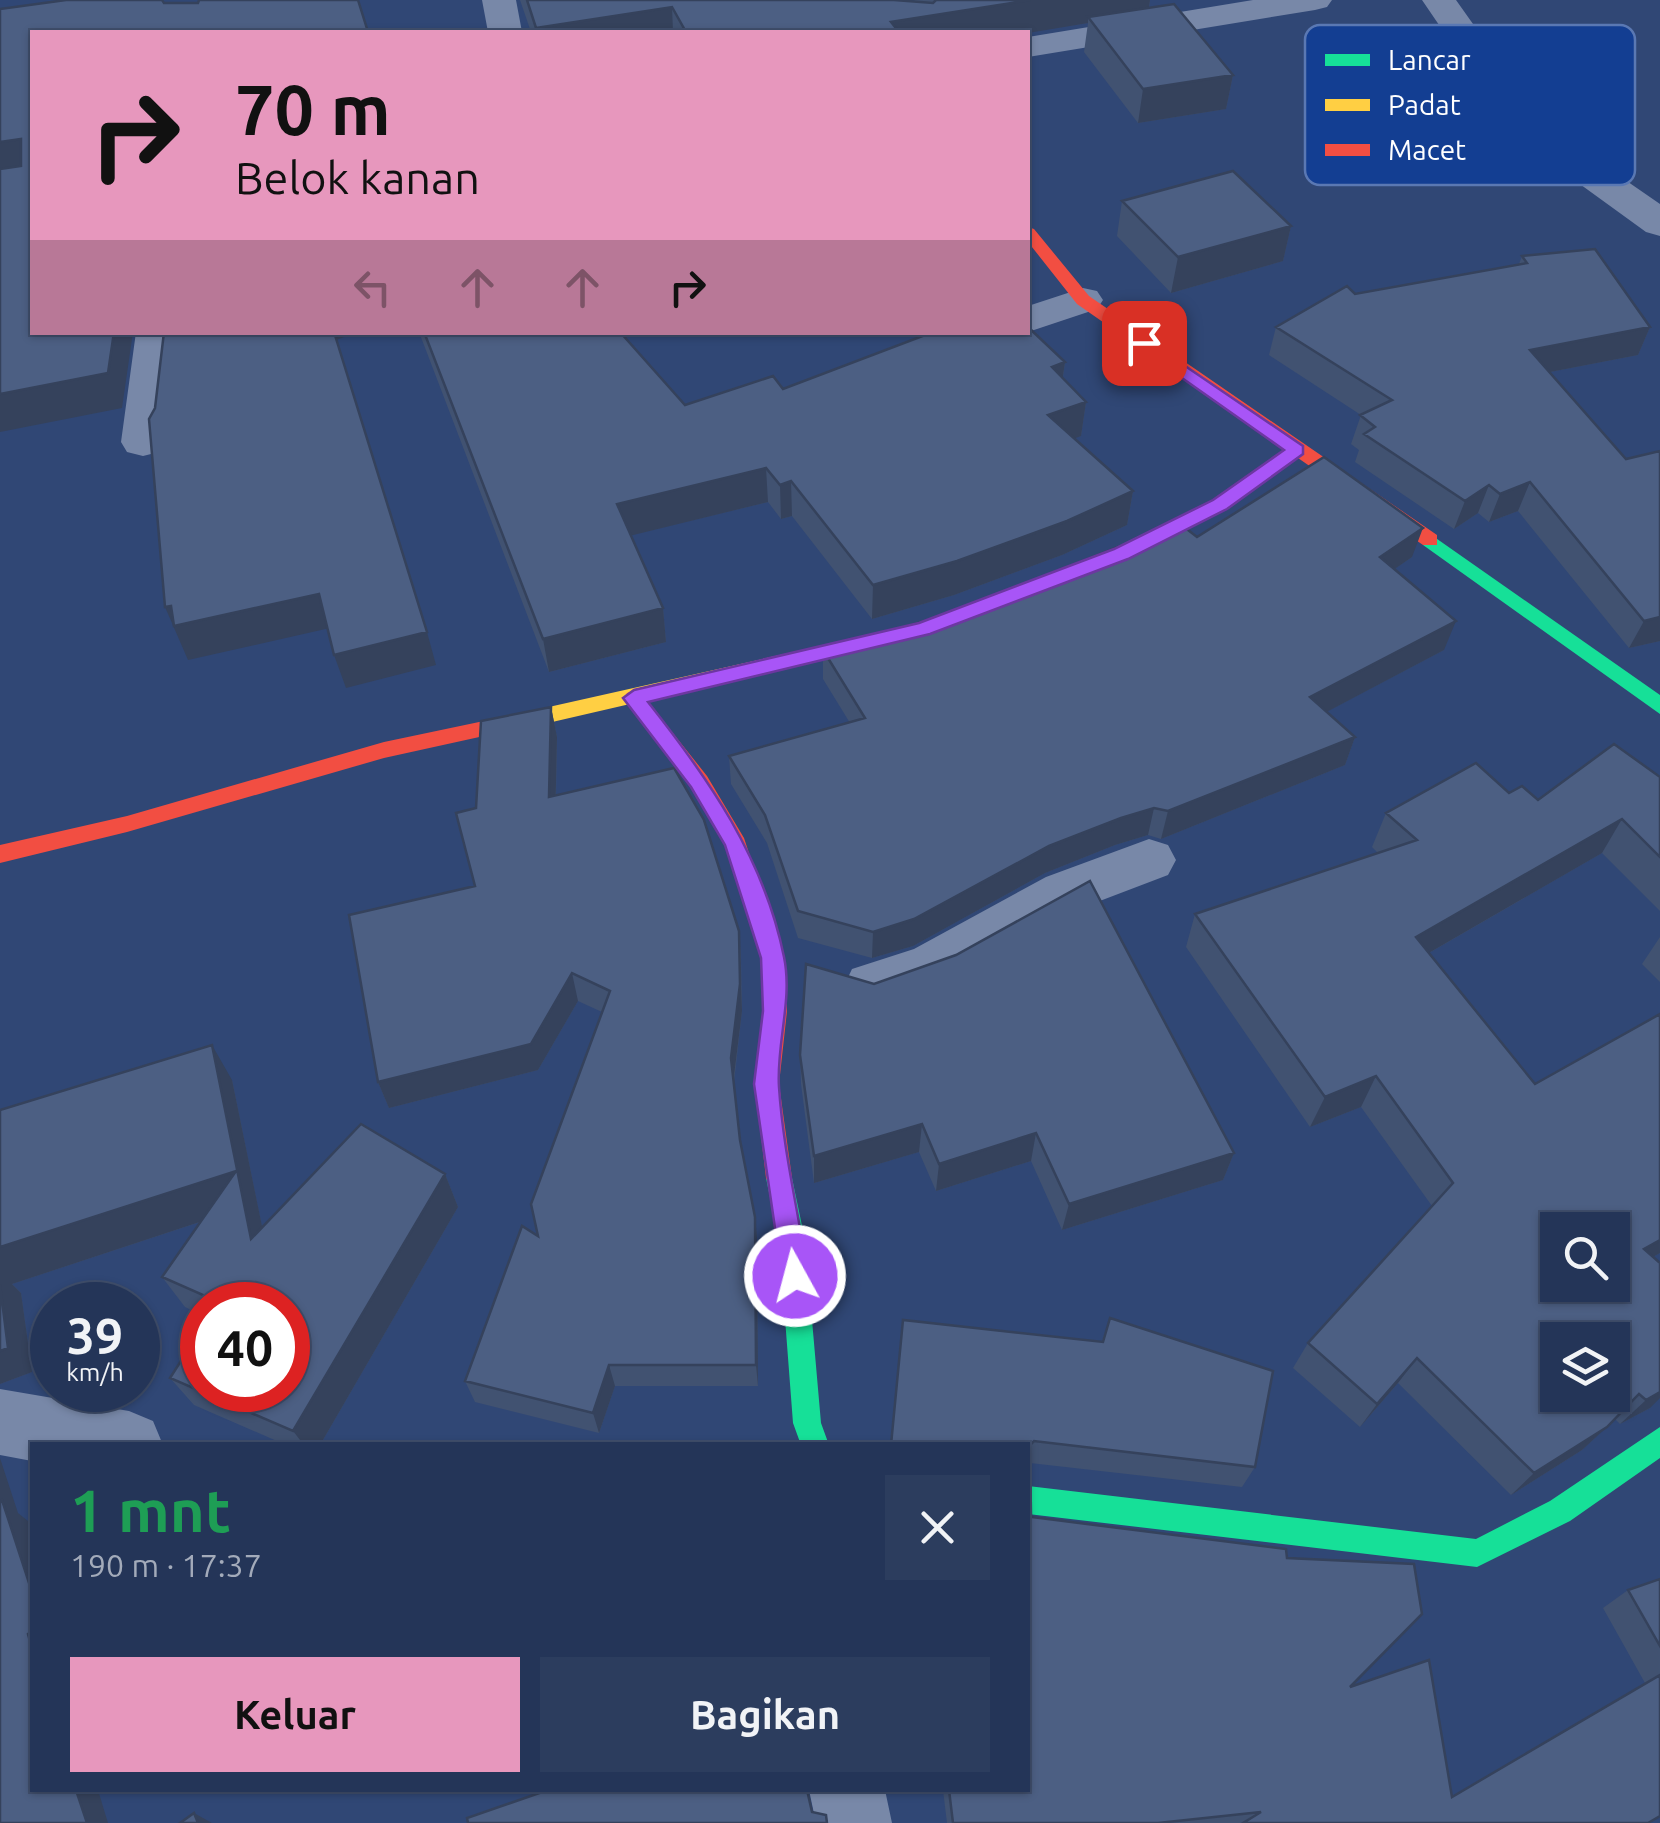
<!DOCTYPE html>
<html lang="id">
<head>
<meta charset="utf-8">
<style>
  body { margin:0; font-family:Ubuntu,sans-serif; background:#2c3d5e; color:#f1f3f6; height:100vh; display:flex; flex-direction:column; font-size:38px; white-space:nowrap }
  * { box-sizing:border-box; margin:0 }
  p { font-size:32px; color:#a3abba }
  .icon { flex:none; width:55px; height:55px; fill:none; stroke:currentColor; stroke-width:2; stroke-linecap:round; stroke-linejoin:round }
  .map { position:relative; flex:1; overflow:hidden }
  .drawer { position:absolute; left:30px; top:1442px; width:1000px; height:350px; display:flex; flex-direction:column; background:#243558; border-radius:0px; box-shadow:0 2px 8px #0004,0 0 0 2px #41506e }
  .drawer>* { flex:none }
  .top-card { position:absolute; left:30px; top:30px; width:1000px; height:305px; border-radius:0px; box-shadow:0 2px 8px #0004,0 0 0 2px #41506e; background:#e797bd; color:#111; overflow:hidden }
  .buttons { position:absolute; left:1540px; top:1212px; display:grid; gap:20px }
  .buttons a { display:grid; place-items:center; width:90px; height:90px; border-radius:0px; background:#243558; box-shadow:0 2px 8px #0004,0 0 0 2px #41506e; font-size:50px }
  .speed { position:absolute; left:30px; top:1282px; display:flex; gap:20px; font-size:50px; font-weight:700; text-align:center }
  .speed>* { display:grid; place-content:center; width:130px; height:130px; border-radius:50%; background:#243558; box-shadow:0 2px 8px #0004,0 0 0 2px #41506e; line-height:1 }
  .speed small { font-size:25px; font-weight:400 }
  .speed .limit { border:15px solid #d22; background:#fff; color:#111 }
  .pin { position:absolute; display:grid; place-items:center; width:85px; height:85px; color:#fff; margin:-42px; border-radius:20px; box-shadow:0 5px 15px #0006 }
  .me { position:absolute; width:110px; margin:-55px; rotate:353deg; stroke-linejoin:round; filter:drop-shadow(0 0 8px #0008) }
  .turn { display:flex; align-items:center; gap:35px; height:210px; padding:0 40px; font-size:45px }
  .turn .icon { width:130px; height:130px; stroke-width:2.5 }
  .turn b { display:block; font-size:70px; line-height:85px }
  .lanes { display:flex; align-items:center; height:95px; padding:0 40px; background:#0003; justify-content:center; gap:50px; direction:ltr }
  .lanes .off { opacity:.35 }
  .round { display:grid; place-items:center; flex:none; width:105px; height:105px; border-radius:0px; background:#2c3d5e }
  .headline { display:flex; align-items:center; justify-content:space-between; height:170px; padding:0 40px }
  h1 { font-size:60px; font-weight:700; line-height:75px; color:#1e9e55 }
  .button { display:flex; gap:20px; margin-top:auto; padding:20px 40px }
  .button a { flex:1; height:115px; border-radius:0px; background:#e797bd; color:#111; font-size:40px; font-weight:700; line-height:115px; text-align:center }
  .button a+a { background:#2c3d5e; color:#f1f3f6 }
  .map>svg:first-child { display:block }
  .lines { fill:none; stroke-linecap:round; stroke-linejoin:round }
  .street { fill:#7888a8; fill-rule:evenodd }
  .fast { fill:#16e098; fill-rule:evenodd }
  .slow { fill:#ffcf43; fill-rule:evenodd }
  .jam { fill:#f24e42; fill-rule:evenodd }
  .wall { fill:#415271 }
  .shaded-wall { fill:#35425c }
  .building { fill:#4c5f83; stroke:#35425c; stroke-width:2.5; fill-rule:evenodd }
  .route { fill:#a855f7; stroke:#6d37a1; stroke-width:2.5 }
  .key { fill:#133e92; stroke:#5a78b3; stroke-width:2.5 }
  .key-label { font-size:28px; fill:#fff }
</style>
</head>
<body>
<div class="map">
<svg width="1660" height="1823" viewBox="0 0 1660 1823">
  <rect width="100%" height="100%" fill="#304775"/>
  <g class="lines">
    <path class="street" d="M482,0h34l6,32h-34z
      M1253,0h79l-5,7 -12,3 -287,47v-20z
      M1422,0h34l78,110 29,27 97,67v32l-14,-4 -109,-79 -29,-27z
      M1083,288l14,3 6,9 -6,9 -69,23v-26z
      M136,332h42l-13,110 -6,10 -16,4 -16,-4 -6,-10z
      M1149,839l19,6 8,15 -8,15 -84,32 -132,75 -80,28 -20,-7 -8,-17 8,-17 62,-20 132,-72z
      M0,1389l129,22 24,10 10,24h-131v16l-32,-6z
      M809,1790h76l7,33h-76z"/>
    <path class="fast" d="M1297,444l6,2v8l-76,54 -107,54 -7,2 -10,-7 3,-5 107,-52z
      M1430,534l230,161v19l-237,-169v-10z
      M779,1167l9,3 4,8 13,62 16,183 8,22h-28l-8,-22 -14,-183 -13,-62 4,-8z
      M1660,1427v31l-90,63 -93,46 -449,-53v-28l448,53 74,-38z"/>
    <path class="slow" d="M896,629l7,2 3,5 -3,5 -381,88 -10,-8 10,-8z"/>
    <path class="jam" d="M1028,227l6,2 55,67 348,239v10h-14l-346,-241 -49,-62z
      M634,690l7,3 66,83 37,62 40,120 3,53 -8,73 13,94 -4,8 -9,3 -9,-3 -4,-8 -11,-94 8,-73 -1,-53 -36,-113 -35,-57 -64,-85 -3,-5 3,-5z
      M522,713l10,8 -3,5 -145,32 -257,74 -127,31v-18l127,-29 257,-74z"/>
  </g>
  <path class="wall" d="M520,0h374l22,2 -2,-2h236l-1,8 84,67 -7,34 -88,14 -54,-71 4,-29 -60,9h-497z
    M1122,201l169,25 -8,35 -112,32 -54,-57z
    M1522,256l128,71 -12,28 -88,17 110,269 -31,7 -111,-137 -29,11 -11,-9 -24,16 -99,-67 4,-12 -8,-6 10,-29 -92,-60 7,-28 243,-63z
    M419,332h201l65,73 98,-16 282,-27 -2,15 23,25 -5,34 -7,2 59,53 -6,34 -65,30 -108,40 -82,24 -80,-103 -11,3 -13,-17 -137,33 32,73 3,34 -117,30z
    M1197,537l215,20 -18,12 50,81 -118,62 29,25 -10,28 -184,74 -13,-4 -33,10 -70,28 -132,73 -41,12 -74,-20 -31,-95 -36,-59 -2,-28 121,-33 -27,-44v-29l120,-34z
    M551,707l6,30 -1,59 183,135 2,28 1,52 -8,71 6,58 15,77 2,23 1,146h-143l-16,47 -124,-31 -10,-21 73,-145 64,-224 -24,-11 -40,69 -149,38 -11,-26 97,-196 1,-78z
    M1660,777v134l-58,-58 -173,100 106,131 125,-70v239l-7,4 -3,151 -30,16 -5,-5 -33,31 -71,45 -113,-112 -38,44 -67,-59 15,-25 124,-137 -71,-99 -51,20 -124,-180 9,-33 183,-61 -6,-6 14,-34 123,-20 29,7z
    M1660,937v45l-18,-18z
    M800,1055l434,98 -11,27 -161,50 -31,-69 -95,30 -17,-39 -105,31 -13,-99z
    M232,1080l30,147 183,-53 13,33 -138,238h-34l-92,-40 -24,-27 118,-73h-86v10l-17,-8 -23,-30 38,-55 -188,62 9,9 11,79 -32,12v-274z
    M1110,1318l145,149 -13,20 -212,-24 1,54 256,41 63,129 102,110 193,-114 -42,-75 25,-18 32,-11v237l-12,7h-701l-4,-33h85v-345l74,-104z"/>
  <path class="shaded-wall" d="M1030,0h120l-2,13 -60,4v6l-60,10 -137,-1v-10z
    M672,7l1,25h-136l-1,-4z
    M1233,75l-7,34 -88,14 5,-34z
    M21,139l11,29 -32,10v-36z
    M1291,226l-8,35 -112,32 7,-36z
    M1650,327l-12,28 -119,23 11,-28z
    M114,332h19l-11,76 -122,24v-38z
    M334,332h24l-22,8z
    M1065,362l-5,34 -8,-29z
    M1086,402l-5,34 -37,14 4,-35z
    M766,468l2,34 -147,36 -4,-34z
    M791,481l1,35 -11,3 -1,-34z
    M1530,482l-12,29 -29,11 11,-28z
    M1489,485l-11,28 -24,16 11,-28z
    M1133,491l-6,34 -65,30 -108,40 -82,24 1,-34z
    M1423,528l-11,29 -42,29 10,-29z
    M319,594l11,34 -142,32 -23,-53z
    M663,608l3,34 -117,30 -6,-33z
    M1660,617v24l-31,7 15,-27z
    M1456,621l-12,29 -144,76 10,-29z
    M427,632l9,33 -90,23 -12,-33z
    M551,707l6,30 -2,89 -6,-29z
    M1355,737l-10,28 -184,74 7,-28z
    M1154,808l-6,27 -33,10 -70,28 -132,73 -41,12 1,-26 176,-86 72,-28z
    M1622,819l-20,34 -201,116 15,-32z
    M739,931l3,80 -9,73 -2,-26z
    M572,973l6,28 -40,69 -149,38 -11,-26z
    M212,1045l20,35 39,190 -20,-31 -6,-32 -233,77 9,9 11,79 -32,12v-137z
    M1376,1076l-15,31 -51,20 15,-30z
    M922,1124l-3,28 -105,31v-27z
    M1036,1133l-5,28 -95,30 3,-27z
    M1234,1153l-11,27 -161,50 7,-26z
    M445,1174l13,33 -138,238h-16l-11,-14z
    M755,1217l2,23 1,146 -2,-21z
    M1660,1240v13l-41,23 25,-27z
    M1417,1358l-19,25 -38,44 17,-23z
    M609,1365l6,21 -16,47 -6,-20z
    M1660,1392v6l-10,10 -30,16 26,-24z
    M1607,1427l-25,23 -71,45 23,-22z
    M0,1458l18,55 10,8 4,13v58l-32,-84z
    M76,1790h22l10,33h-21z
    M194,1813l18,10h-14z"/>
  <path class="building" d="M66,0h96l2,3h34l1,-3h159l10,32h-336v300h82l-6,41 -108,21v-225l21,-3v-27l-21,3v-133z
    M527,0h367l39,3 3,-3h94l-139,22 8,10h-213l-14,-25 -136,21z
    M1174,4l59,71 -90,14 -55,-72z
    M1233,171l58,55 -113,31 -56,-56z
    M1595,249l55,78 -120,23 96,109 34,-8v166l-16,4 -114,-139 -30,12 -11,-9 -24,16 -101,-67 11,-7 -15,-12 32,-15 -116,-73 71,-41 8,8 172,-31 -5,-7z
    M1028,327l37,35 -13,5 34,35 -38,13 85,76 -66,30 -110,40 -84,24 -82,-104 -11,4 -14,-17 -149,36 46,104 -120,31 -119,-307h196l65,73 88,-29 10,13 150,-57h95z
    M164,332h170l93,300 -93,23 -15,-61 -145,32 -3,-20 -6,1 -16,-188 6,-11z
    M1324,457l99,71 -43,29 76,64 -146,76 45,40 -187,74 -14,-3 -33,10 -72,28 -135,73 -41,13 -75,-21 -33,-96 -36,-59 136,-38 -42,-68 120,-34 236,-93 18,14z
    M551,707l-2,90 125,-29 30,52 35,111 1,53 -9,74 9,82 15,77 1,148h-147l-16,48 -128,-32 57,-155 16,10 -7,-32 79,-213 -38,-18 -41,71 -153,38 -29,-167 126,-29 -19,-73 20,-5 5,-87z
    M1614,744l46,33v80l-38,-38 -206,118 119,147 125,-70v226l-16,9 16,14v129l-14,8 -7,-6 -32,33 -73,46 -117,-115 -40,46 -69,-61 145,-160 -77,-107 -51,21 -130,-183 222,-74 -31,-27 90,-50 33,30 13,-7 16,14zM1558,1230h54v55h-54zM1558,1340h54v55h-54z
    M1090,881l144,272 -165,51 -33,-71 -97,31 -17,-40 -108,32 -14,-101 6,-91 68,20 82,-29z
    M212,1045l39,194 110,-115 84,50 -152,257 -123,-53 32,-50v62h86v-85h-71l2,-3 -57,-25 74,-106 -236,76v-137z
    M0,1285l8,63 -8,3z
    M1110,1318l163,53 -18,96 -221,-26 -4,4 1,72 255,32 1,9 127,6 8,50 -72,73 79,-27 23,137 208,-122v141l-12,7h-405l18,-11 -103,11h-205l-4,-33h79v-345h-137l12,-125 200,22z
    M2,1500l30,92v39l-4,3 4,15v141h44l11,33h-87v-321z
    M1660,1579v67l-32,-56z
    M548,1790h259l5,22 14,3 1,8h-359l-1,-5z
    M194,1813l4,10h-18z"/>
  <path class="route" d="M1144,338l159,108v8l-76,55 -99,50 -198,75 -282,68c61,77 116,156 136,255 9,43 -8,87 -5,130 4,63 20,127 29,189l-3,9 -10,4 -9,-4 -4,-9 -28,-192 9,-73 -2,-53 -36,-113 -34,-58 -68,-89 11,-8 285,-67 195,-74 99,-49 71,-50 -146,-103 -2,-4z"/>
  <rect x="1305" y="25" width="330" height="160" rx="15" class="key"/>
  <rect x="1325" y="54" width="45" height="12" fill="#16e098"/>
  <rect x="1325" y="99" width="45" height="12" fill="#ffcf43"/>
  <rect x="1325" y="144" width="45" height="12" fill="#f24e42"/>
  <g class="key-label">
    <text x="1388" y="70">Lancar</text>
    <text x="1388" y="115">Padat</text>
    <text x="1388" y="160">Macet</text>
  </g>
</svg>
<div class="buttons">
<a><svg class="icon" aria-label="search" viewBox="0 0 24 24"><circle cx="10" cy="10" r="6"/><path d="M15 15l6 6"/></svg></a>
<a><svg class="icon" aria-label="layers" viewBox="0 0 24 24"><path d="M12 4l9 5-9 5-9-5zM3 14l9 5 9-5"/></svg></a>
</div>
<div class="speed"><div>39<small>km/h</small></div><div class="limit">40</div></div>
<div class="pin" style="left:1144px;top:343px;background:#d93025"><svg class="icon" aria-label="arrive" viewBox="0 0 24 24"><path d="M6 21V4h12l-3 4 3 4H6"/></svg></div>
<svg class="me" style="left:795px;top:1276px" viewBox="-20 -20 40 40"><circle r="17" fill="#a855f7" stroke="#fff" stroke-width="3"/><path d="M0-11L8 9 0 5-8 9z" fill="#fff"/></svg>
<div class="top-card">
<div class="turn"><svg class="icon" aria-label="right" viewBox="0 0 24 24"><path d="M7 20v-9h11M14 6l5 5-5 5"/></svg><div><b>70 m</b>Belok kanan</div></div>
<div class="lanes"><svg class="icon off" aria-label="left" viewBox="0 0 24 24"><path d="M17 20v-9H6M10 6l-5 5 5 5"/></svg><svg class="icon off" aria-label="ahead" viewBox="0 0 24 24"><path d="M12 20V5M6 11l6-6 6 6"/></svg><svg class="icon off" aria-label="ahead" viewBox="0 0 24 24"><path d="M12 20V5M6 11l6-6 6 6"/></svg><svg class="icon" aria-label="right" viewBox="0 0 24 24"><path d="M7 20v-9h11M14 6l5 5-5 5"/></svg></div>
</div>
<section class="drawer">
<div class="headline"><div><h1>1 mnt</h1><p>190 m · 17:37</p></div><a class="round"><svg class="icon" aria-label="close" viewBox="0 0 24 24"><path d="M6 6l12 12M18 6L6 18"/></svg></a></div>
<div class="button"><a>Keluar</a><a>Bagikan</a></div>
</section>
</div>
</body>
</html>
